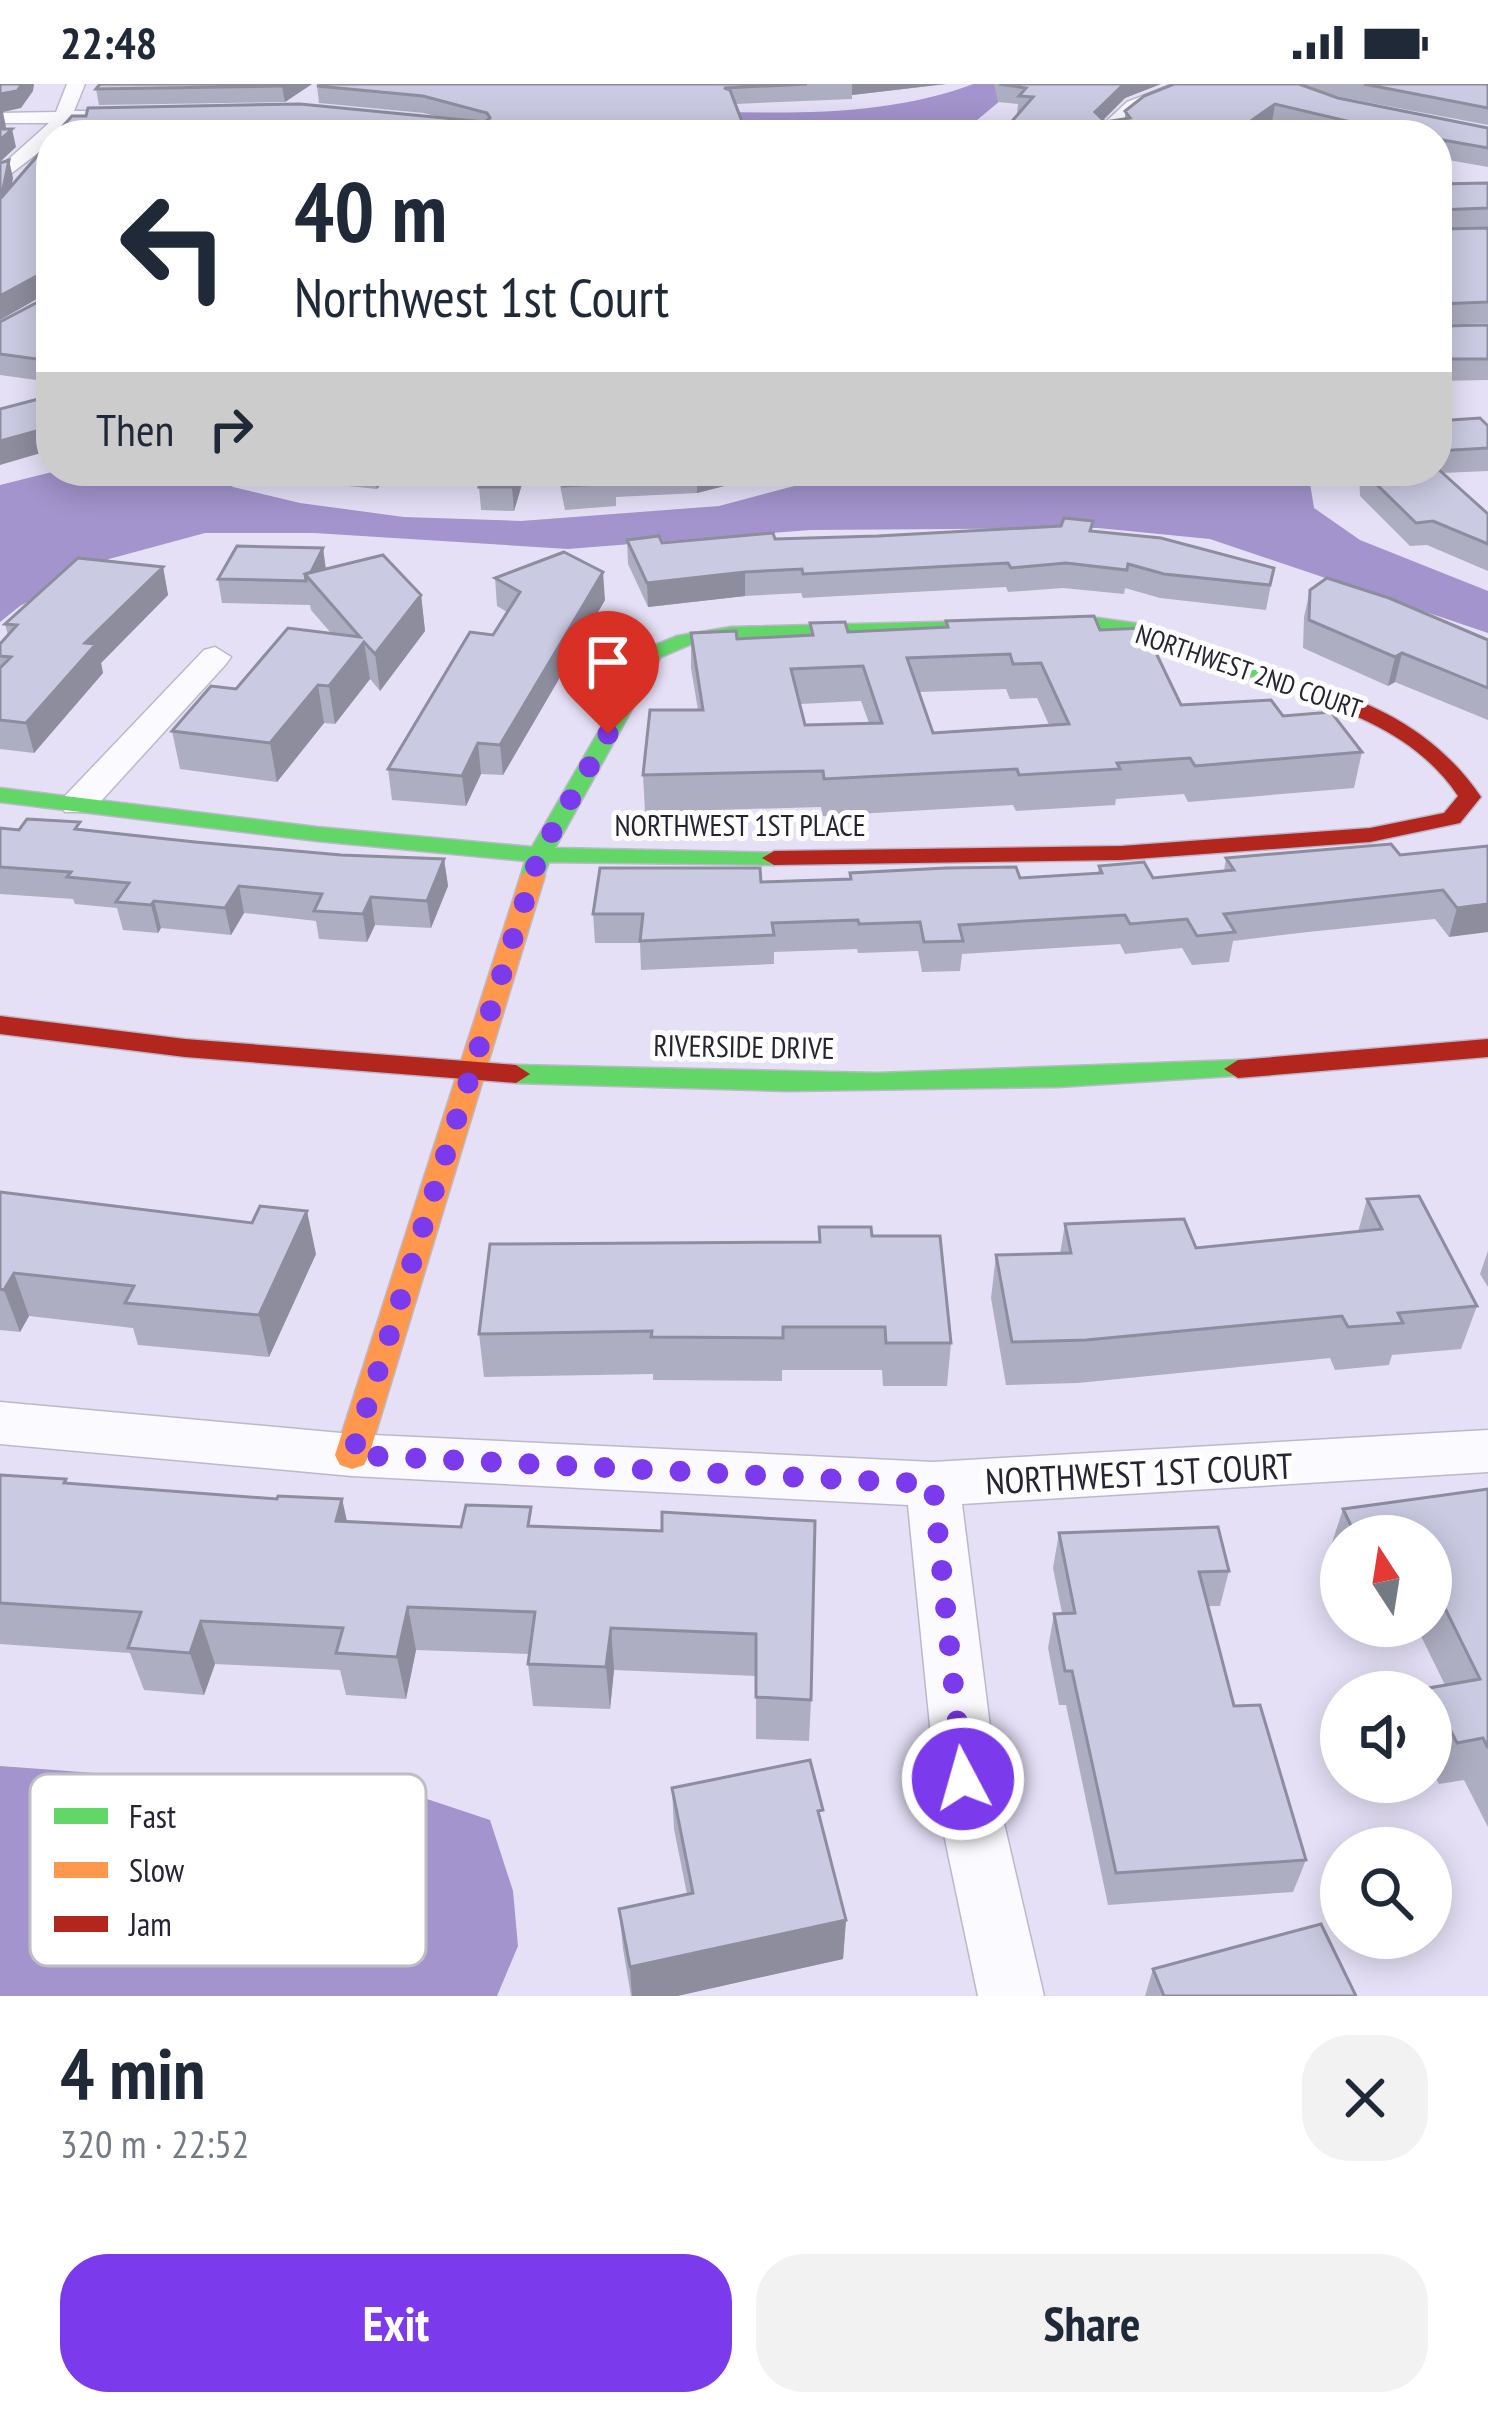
<!DOCTYPE html>
<html lang="en">
<head>
<meta charset="utf-8">
<style>
  body { margin:0; font-family:"PT Sans Narrow",sans-serif; background:#f2f2f3; color:#1f2937; height:100vh; display:flex; flex-direction:column; font-size:45px; white-space:nowrap }
  * { box-sizing:border-box; margin:0 }
  p { font-size:39px; color:#747a83 }
  .icon { flex:none; width:66px; height:66px; fill:none; stroke:currentColor; stroke-width:2; stroke-linecap:round; stroke-linejoin:round }
  .map { position:relative; height:1912px; overflow:hidden }
  .sheet { display:flex; flex-direction:column; background:#fff; flex:1 }
  .sheet>* { flex:none }
  .banner { position:absolute; left:36px; top:36px; width:1416px; height:366px; border-radius:48px; box-shadow:0 6px 30px #0003; background:#fff; color:#1f2937; overflow:hidden }
  .needle { width:78px; rotate:348deg }
  .buttons { position:absolute; left:1320px; top:1431px; display:grid; gap:24px }
  .buttons a { display:grid; place-items:center; width:132px; height:132px; border-radius:50%; background:#fff; box-shadow:0 6px 30px #0003; font-size:60px }
  .pin { position:absolute; display:grid; place-items:center; width:102px; height:102px; color:#fff; margin:-123px -51px; border-radius:50% 50% 50% 0; rotate:-45deg; box-shadow:0 0 12px #0007 }
  .pin .icon { rotate:45deg }
  .me { position:absolute; width:132px; margin:-66px; rotate:354deg; stroke-linejoin:round; filter:drop-shadow(0 0 9px #0008) }
  .turn { display:flex; align-items:center; gap:42px; height:252px; padding:0 60px; font-size:54px }
  .turn .icon { width:156px; height:156px; stroke-width:2.5 }
  .turn b { display:block; font-size:84px; line-height:102px }
  .then { display:flex; align-items:center; height:114px; padding:0 60px; background:#0003; gap:24px; font-size:45px }
  .round { display:grid; place-items:center; flex:none; width:126px; height:126px; border-radius:48px; background:#f2f2f3 }
  .summary { display:flex; align-items:center; justify-content:space-between; height:204px; padding:0 60px }
  h1 { font-size:72px; font-weight:700; line-height:90px }
  .button { display:flex; gap:24px; margin-top:auto; padding:24px 60px }
  .button a { flex:1; height:138px; border-radius:48px; background:#7c3aed; color:#fff; font-size:48px; font-weight:700; line-height:138px; text-align:center }
  .button a+a { background:#f2f2f3; color:#1f2937 }
  .status { display:flex; justify-content:space-between; align-items:center; height:84px; padding:0 60px; background:#fff; direction:ltr }
  .status svg { height:33px; fill:currentColor }
  .map>svg:first-child { display:block }
  .water { fill:#a394cd }
  .lines { fill:none; stroke-linecap:round; stroke-linejoin:round }
  .street-casing { stroke:#bcb8cb; stroke-width:3 }
  .fast-casing { stroke:#bcb8cb; stroke-width:3 }
  .slow-casing { stroke:#bcb8cb; stroke-width:3 }
  .jam-casing { stroke:#bcb8cb; stroke-width:3 }
  .street { fill:#fbfafe; fill-rule:evenodd }
  .fast { fill:#63d668; fill-rule:evenodd }
  .slow { fill:#ff974d; fill-rule:evenodd }
  .jam { fill:#b3261e; fill-rule:evenodd }
  .wall { fill:#aeaec2; fill-rule:evenodd }
  .shaded-wall { fill:#8d8d9e }
  .building { fill:#cacae2; stroke:#8d8d9e; stroke-width:3; fill-rule:evenodd }
  .route { stroke:#7c3aed; stroke-width:21; stroke-dasharray:0 37.8 }
  .labels { text-anchor:middle; dominant-baseline:central; stroke-width:10; stroke-linejoin:round; paint-order:stroke }
  .far-street-label { font-size:27px; fill:#272335; stroke:#fff }
  .street-label { font-size:30px; fill:#272335; stroke:#fff }
  .near-street-label { font-size:36px; fill:#272335; stroke:#fff }
  .key { fill:#fff; stroke:#bebdc2; stroke-width:3 }
  .key-label { font-size:33px; fill:#272335 }
</style>
</head>
<body>
<div class="status"><b>22:48</b><svg viewBox="0 0 49 12"><path d="M0 12V9h3v3zM5 12V6h3v6zM10 12V3h3v9zM15 12V0h3v12zM26 1h20v11H26zM47 4h2v5h-2z"/></svg></div>
<div class="map">
<svg width="1488" height="1912" viewBox="0 0 1488 1912">
  <rect width="100%" height="100%" fill="#e5e0f6"/>
  <path class="water" d="M973,0h55l-15,6 -49,41 2,4h-111l-77,-12 -64,-2 -49,-11c99,3 214,10 308,-26z
    M56,387h162l15,16 67,16 104,14 117,4 198,-15 132,-35h457l6,37 46,32 128,51v42l-278,-94 -112,-11 -288,2 -242,19 -254,-16h-109l-96,26 -89,47 -20,16v-137z
    M0,1682l421,31 69,23 23,71 5,55 -21,50h-497z"/>
  <g class="lines">
    <g class="street-casing">
      <path id="street" d="M67,0h18l-11,27h51l9,5 -9,5 -58,1 -9,13h-7v8l-51,39v-15l49,-44h-49v-10l56,-1z
        M1173,0h27l-60,25 -23,19 6,7h-20l-5,-6 29,-27z
        M215,563l16,10 -5,7 -135,148h-26l-5,-8 5,-8 139,-146z
        M0,1318l352,32 581,28 555,-32v42l-526,32 38,302 44,190h-66l-40,-190 -30,-301 -556,-29 -352,-32z"/>
    </g>
    <g class="fast-casing">
      <path id="fast" d="M1098,534l43,6 175,65 -4,4h-14l-167,-59 -33,-4 -367,9 -42,6 -28,12 -106,191 227,5 4,5 -12,7 -225,-3 -7,18 -9,2 -12,-7 4,-14 -208,-20 -317,-39v-14l317,39 215,20 114,-198 31,-13 54,-9z
        M1238,976l10,3 4,6 -4,6 -190,12 -271,4 -271,-8 -14,-9 14,-9 361,8z"/>
    </g>
    <g class="slow-casing">
      <path id="slow" d="M533,784l12,7 -176,580 -5,10 -12,4 -12,-4 -5,-10 186,-580z"/>
    </g>
    <g class="jam-casing">
      <path id="jam" d="M1305,599c72,19 134,52 176,114l-21,26 -90,19 -249,18 -347,5 -12,-7 12,-7 347,-5 249,-18 74,-15 14,-17c-38,-57 -98,-80 -160,-103l-4,-4z
        M0,932l185,23 331,26 14,9 -14,9 -331,-26 -185,-23z
        M1488,955v18l-250,21 -14,-9 14,-9z"/>
    </g>
    <use href="#street" class="street"/>
    <use href="#fast" class="fast"/>
    <use href="#slow" class="slow"/>
    <use href="#jam" class="jam"/>
  </g>
  <path class="wall" d="M312,0l-27,18 -186,3 -3,-16z
    M329,0h617l-94,11v4l-117,5 12,31h-692l388,-17 -19,-5 -105,-10 -2,-17z
    M994,0h167l-36,14 -22,22 2,2 20,-3v-8l49,-27h314v41l-148,-28 -35,-11 33,12 150,30v39l-51,-9v-23h-108l-57,-13 -19,13h-253l19,-22h-2l1,-9 -20,-2z
    M51,56v242l-51,-7v-53l49,-26v-4l-49,28v-157l13,15 -2,8z
    M1488,99v44l-47,2 47,-1v95l-47,2h47v55l-51,1v-197z
    M1437,337l51,5v45l-46,2 46,41v57l-61,-26 -17,1 -50,-50 -1,-25h78z
    M310,387h82l-15,18 -66,-7z
    M557,387h225l-85,22 -81,4v9l-51,4z
    M525,390l-11,37 -33,-1 -2,-23z
    M1092,447l182,37 -8,42 -106,-12 -35,-10 -1,6 -61,-6 -55,4 -2,-5 -203,11 -2,-5 -56,3 -97,11 -20,-43 -1,-24 35,3z
    M323,464l3,21 95,26 4,36 -45,60 -10,-12 -35,45 -11,-1 -47,59 -97,-13 -8,-38 64,-42 95,-56 -20,-23 -1,-5 -88,-2 -4,-24z
    M163,483l5,28 -67,68 2,10 -69,80 -34,-4v-105l8,-9 -3,-11z
    M495,494l110,22 -102,175 -22,-1 -15,32 -74,-6 -4,-31 105,-134 14,-23 -10,-6z
    M1310,506l178,50v80l-93,-38 -7,4 -85,-38 1,-31z
    M946,537l154,9 81,75 102,11 79,36 -8,36 -166,14 -4,-8 -68,5 -1,6 -99,6 -3,-6 -190,11 -2,-9 -176,5 -2,-37 55,-65 -7,-42v-35l46,6 73,-4v-12l38,9 97,-4zM1006,605l4,10 27,-1 12,27 -116,8 -14,-41zM861,617l8,22 -64,2 -5,-21z
    M0,744l82,2 259,25 103,4 4,27 -17,42 -56,-3 -8,17 -48,-3 -3,-18 -72,-8 -13,22 -70,-7 -3,5 -35,-3 -6,-22 -42,-4 -2,-5 -73,-5z
    M1488,762l-39,91 -14,-18 -127,13 -75,9 -4,21 -37,3 -10,-17 -57,6 -5,-10 -158,10 -2,17 -38,1 -4,-21 -60,2 -1,-4 -83,3v12l-133,6 -1,-27h-45l-2,-29 168,-32 89,-3v-6l170,5 78,-5 1,-7 54,12 71,-7 2,-13 174,-3z
    M0,1108l316,62 -47,103 -131,-12 -5,-17 -104,-12 -9,16 -20,-2z
    M1367,1115l110,107 -16,43 -69,6 -3,10 -54,5 -5,-12 -252,25 -72,2 -15,-87 5,-43 64,-1 5,-30 131,24 162,-16z
    M819,1143l53,9 79,107 -4,43h-64l-1,-16h-100v11l-129,-1v-6l-169,3 -5,-43 340,-92z
    M1488,1167v36l-8,-13z
    M0,1391l66,4 1,4 210,16h65l5,22 114,6h72l129,4v-19l149,188 -2,41 -53,-2v-63l-142,-6 -4,39 -77,-3 -5,-42 1,-10 -113,-4 -10,49 -60,-4 -6,-25 -125,-6 -11,31 -60,-5 -14,-37 -130,-9z
    M1488,1405v338l-24,-47 -25,4 -8,-15v-77h-4l2,-4 16,-3 -29,-59h15v-90h-90v41l-12,-25 14,-43z
    M1059,1449l170,38 -9,35h-12l26,100 72,154 -13,32 -185,13 -42,-200h-7l-11,-57 6,-34 8,-1 -9,-45z
    M672,1704l150,39 24,93 -3,39 -166,37h-46l-8,-47 -4,-40 68,-15 -13,-65z
    M1153,1885l203,27h-211z"/>
  <path class="shaded-wall" d="M22,0h12l-1,7 -12,17 -18,4 3,15 -6,9v-42z
    M285,0h27l-27,18 -3,-16z
    M852,0h94l-94,11z
    M1124,0h37l-36,14 -31,31 1,-17z
    M1275,20l-3,18 -19,13h-22z
    M12,45l4,18 -16,15v-22z
    M9,76l4,18 -8,39 -4,-19z
    M44,188l5,20 -49,28v-24z
    M51,343v23l-51,15v-24z
    M374,387h18l-15,18z
    M517,387h7l1,3 -11,37 -2,-24z
    M697,387h85l-85,22z
    M323,464l3,24 -18,5z
    M163,483l5,28 -67,68 2,10 -69,80 -8,-30 59,-80z
    M603,488l2,28 -102,175 -3,-30z
    M745,488v24l-97,11 -1,-24z
    M421,511l4,36 -45,60 -5,-37z
    M364,558l6,37 -35,45 -6,-38z
    M1402,569l-7,29 -7,4 7,-29z
    M318,601l6,38 -47,59 -7,-39z
    M478,659l3,31 -15,32 -4,-30z
    M444,775l4,27 -17,42 -4,-27z
    M239,802l5,27 -13,22 -6,-27z
    M371,813l4,28 -8,17 -4,-28z
    M154,817l7,27 -3,5 -7,-28z
    M1488,820v28l-39,5 8,-29z
    M307,1127l9,43 -47,103 -10,-42z
    M14,1189l15,43 -9,16 -16,-42z
    M342,1415l9,42 -15,-20z
    M408,1523l8,43 -10,49 -9,-42z
    M201,1537l14,43 -11,31 -14,-42z
    M611,1544l3,42 -4,39 -4,-42z
    M846,1836l-3,39 -166,37h-45l-2,-29z"/>
  <path class="building" d="M0,0h22l-5,7 -17,3z
    M100,0h185l-3,2 -186,3z
    M329,0h478l-83,4 6,2 17,45h-368l-17,-9 -9,9h-298l17,-19h14l2,-8 212,-4 185,18 5,-4 -3,-5 -64,-17 -106,-10z
    M999,0h125l-29,28 10,10 25,-4 -5,-7 19,-15 30,-12h125l39,14 150,30v20l-51,-9v-4h-25l-23,-4 -114,-27 -44,31h-231l33,-38 -14,-1 7,-8z
    M1364,0h124v24z
    M817,38l38,13h-32z
    M0,45h12l-12,11z
    M51,56v221l-51,-7v-32l49,-26 1,-23 -6,-1 -44,24v-133l9,-3 -8,38z
    M1488,99v25l-50,2 -1,12v-38z
    M1437,141l4,4 47,-1v74l-49,2 -2,17 5,5 46,-1v34h-51z
    M50,312l1,31 -51,14v-32z
    M1480,334l8,8v22l-51,3v-30z
    M1437,384l51,46v30l-55,-23 -17,2 -51,-50 -1,-2h73z
    M484,387h33l-5,16h-33z
    M560,387h117l-64,2 2,10 -52,3z
    M1064,434l29,3 -3,10 71,7 113,30 -4,17 -106,-11 -36,-10 -1,6 -61,-7 -55,5 -3,-5 -205,11 -1,-5 -57,3 -98,11 -20,-43 32,-4 3,7 111,-10 2,6 103,-3 183,-10z
    M237,462l86,2 -12,24 -6,2 1,7 -88,-2z
    M564,468l39,20 -103,173 -22,-2 -16,33 -74,-7 82,-137 23,3 27,-43 -25,-14z
    M383,471l38,40 -46,59 -11,-12 -35,44 -11,-1 -48,58 -98,-12 39,-45 25,3 52,-61 72,9 -55,-63z
    M78,474l85,9 -78,76 11,1 -70,79 -26,-3v-52l11,-11 -11,-1v-12l17,-19 -12,-1z
    M1327,494l62,20 99,42v48l-86,-35 -7,4 -86,-37 1,-30z
    M1094,532l6,14 44,-2 37,77 90,-5 12,16 48,-4 31,40 -167,14 -5,-8 -73,5 3,6 -101,6 -2,-6 -193,10 -1,-8 -180,4 7,-65h53l-12,-77 45,-2 1,8 76,-4 -3,-12 35,-1 3,10 100,-5 -2,-6zM1010,570l3,10 28,-1 28,61 -136,9 -26,-75zM863,582l19,57 -77,2 -14,-56z
    M27,735l53,3 -5,7 120,13 146,13 103,4 -17,42 -56,-4 -8,17 -49,-3 8,-17 -83,-8 -14,22 -71,-7 -3,4 -35,-3 13,-19 -62,-6 4,-5 -71,-5v-39l19,2z
    M1391,760l9,11 88,-9v58l-31,4 -14,-18 -219,24 11,18 -38,4 -10,-17 -57,5 -5,-9 -166,10 4,16 -39,1 -4,-20 -61,2 -1,-4 -86,3 2,12 -134,6 3,-27h-50l7,-46h160l1,14 90,-3 -1,-6 96,-5 70,-1 4,11 82,-5 -3,-7 45,-4 9,16 81,-8 -8,-12z
    M0,1108l252,31 8,-17 47,5 -48,104 -134,-12 9,-17 -120,-13 -10,17 -4,-1z
    M1419,1112l58,110 -79,7 5,10 -55,4 -6,-11 -256,24 -74,2 -16,-87 75,-2 -6,-29 119,-5 12,29 186,-19 -15,-30z
    M819,1143h52l1,9h68l11,107h-65l-1,-16h-102v11l-132,-1 1,-6 -173,3 11,-90 330,-2z
    M0,1391l66,4 -2,4 213,16 1,-3 64,3 -6,22 125,6 5,-22 65,2 -3,19 134,5v-19l153,9 -4,179 -55,-3v-63l-145,-6 -5,39 -78,-3 7,-52 -127,-5 -11,50 -61,-4 7,-25 -142,-7 -11,32 -62,-5 13,-36 -141,-9z
    M1488,1405v259l-5,-10 -26,5 -28,-55 51,-9 -49,-99v-44h-75l-13,-27z
    M1218,1443l11,44 -30,1 35,134 26,-1 46,155 -190,13 -44,-202h-7l-11,-57 21,-1 -16,-80z
    M810,1676l13,50 -5,1 28,109 -216,47 -11,-58 74,-16 -21,-105z
    M1321,1840l35,72h-192l-11,-27z"/>
  <g class="lines">
    <path class="route" d="M608,650l-69,121 -187,600 581,29 30,295"/>
  </g>
  <g class="labels">
    <g class="far-street-label">
      <text transform="translate(1249 587) rotate(19)">NORTHWEST 2ND COURT</text>
    </g>
    <g class="street-label">
      <text x="740" y="740">NORTHWEST 1ST PLACE</text>
      <text transform="translate(744 962) rotate(1)">RIVERSIDE DRIVE</text>
    </g>
    <g class="near-street-label">
      <text transform="translate(1139 1389) rotate(-3)">NORTHWEST 1ST COURT</text>
    </g>
  </g>
  <rect x="30" y="1690" width="396" height="192" rx="18" class="key"/>
  <rect x="54" y="1724" width="54" height="16" fill="#63d668"/>
  <rect x="54" y="1778" width="54" height="16" fill="#ff974d"/>
  <rect x="54" y="1832" width="54" height="16" fill="#b3261e"/>
  <g class="key-label">
    <text x="129" y="1744">Fast</text>
    <text x="129" y="1798">Slow</text>
    <text x="129" y="1852">Jam</text>
  </g>
</svg>
<div class="buttons">
<a><svg class="needle" viewBox="-14 -14 28 28"><path d="M0-13l5 13h-10z" fill="#e53935"/><path d="M0 13l5-13h-10z" fill="#747a83"/></svg></a>
<a><svg class="icon" aria-label="sound" viewBox="0 0 24 24"><path d="M4 9h4l5-4v14l-5-4H4zM17 9q2 3 0 6"/></svg></a>
<a><svg class="icon" aria-label="search" viewBox="0 0 24 24"><circle cx="10" cy="10" r="6"/><path d="M15 15l6 6"/></svg></a>
</div>
<div class="pin" style="left:608px;top:650px;background:#d93025"><svg class="icon" aria-label="arrive" viewBox="0 0 24 24"><path d="M6 21V4h12l-3 4 3 4H6"/></svg></div>
<svg class="me" style="left:963px;top:1695px" viewBox="-20 -20 40 40"><circle r="17" fill="#7c3aed" stroke="#fff" stroke-width="3"/><path d="M0-11L8 9 0 5-8 9z" fill="#fff"/></svg>
<div class="banner">
<div class="turn"><svg class="icon" aria-label="left" viewBox="0 0 24 24"><path d="M17 20v-9H6M10 6l-5 5 5 5"/></svg><div><b>40 m</b>Northwest 1st Court</div></div>
<div class="then">Then<svg class="icon" aria-label="right" viewBox="0 0 24 24"><path d="M7 20v-9h11M14 6l5 5-5 5"/></svg></div>
</div>
</div>
<section class="sheet">
<div class="summary"><div><h1>4 min</h1><p>320 m · 22:52</p></div><a class="round"><svg class="icon" aria-label="close" viewBox="0 0 24 24"><path d="M6 6l12 12M18 6L6 18"/></svg></a></div>
<div class="button"><a>Exit</a><a>Share</a></div>
</section>
</body>
</html>
